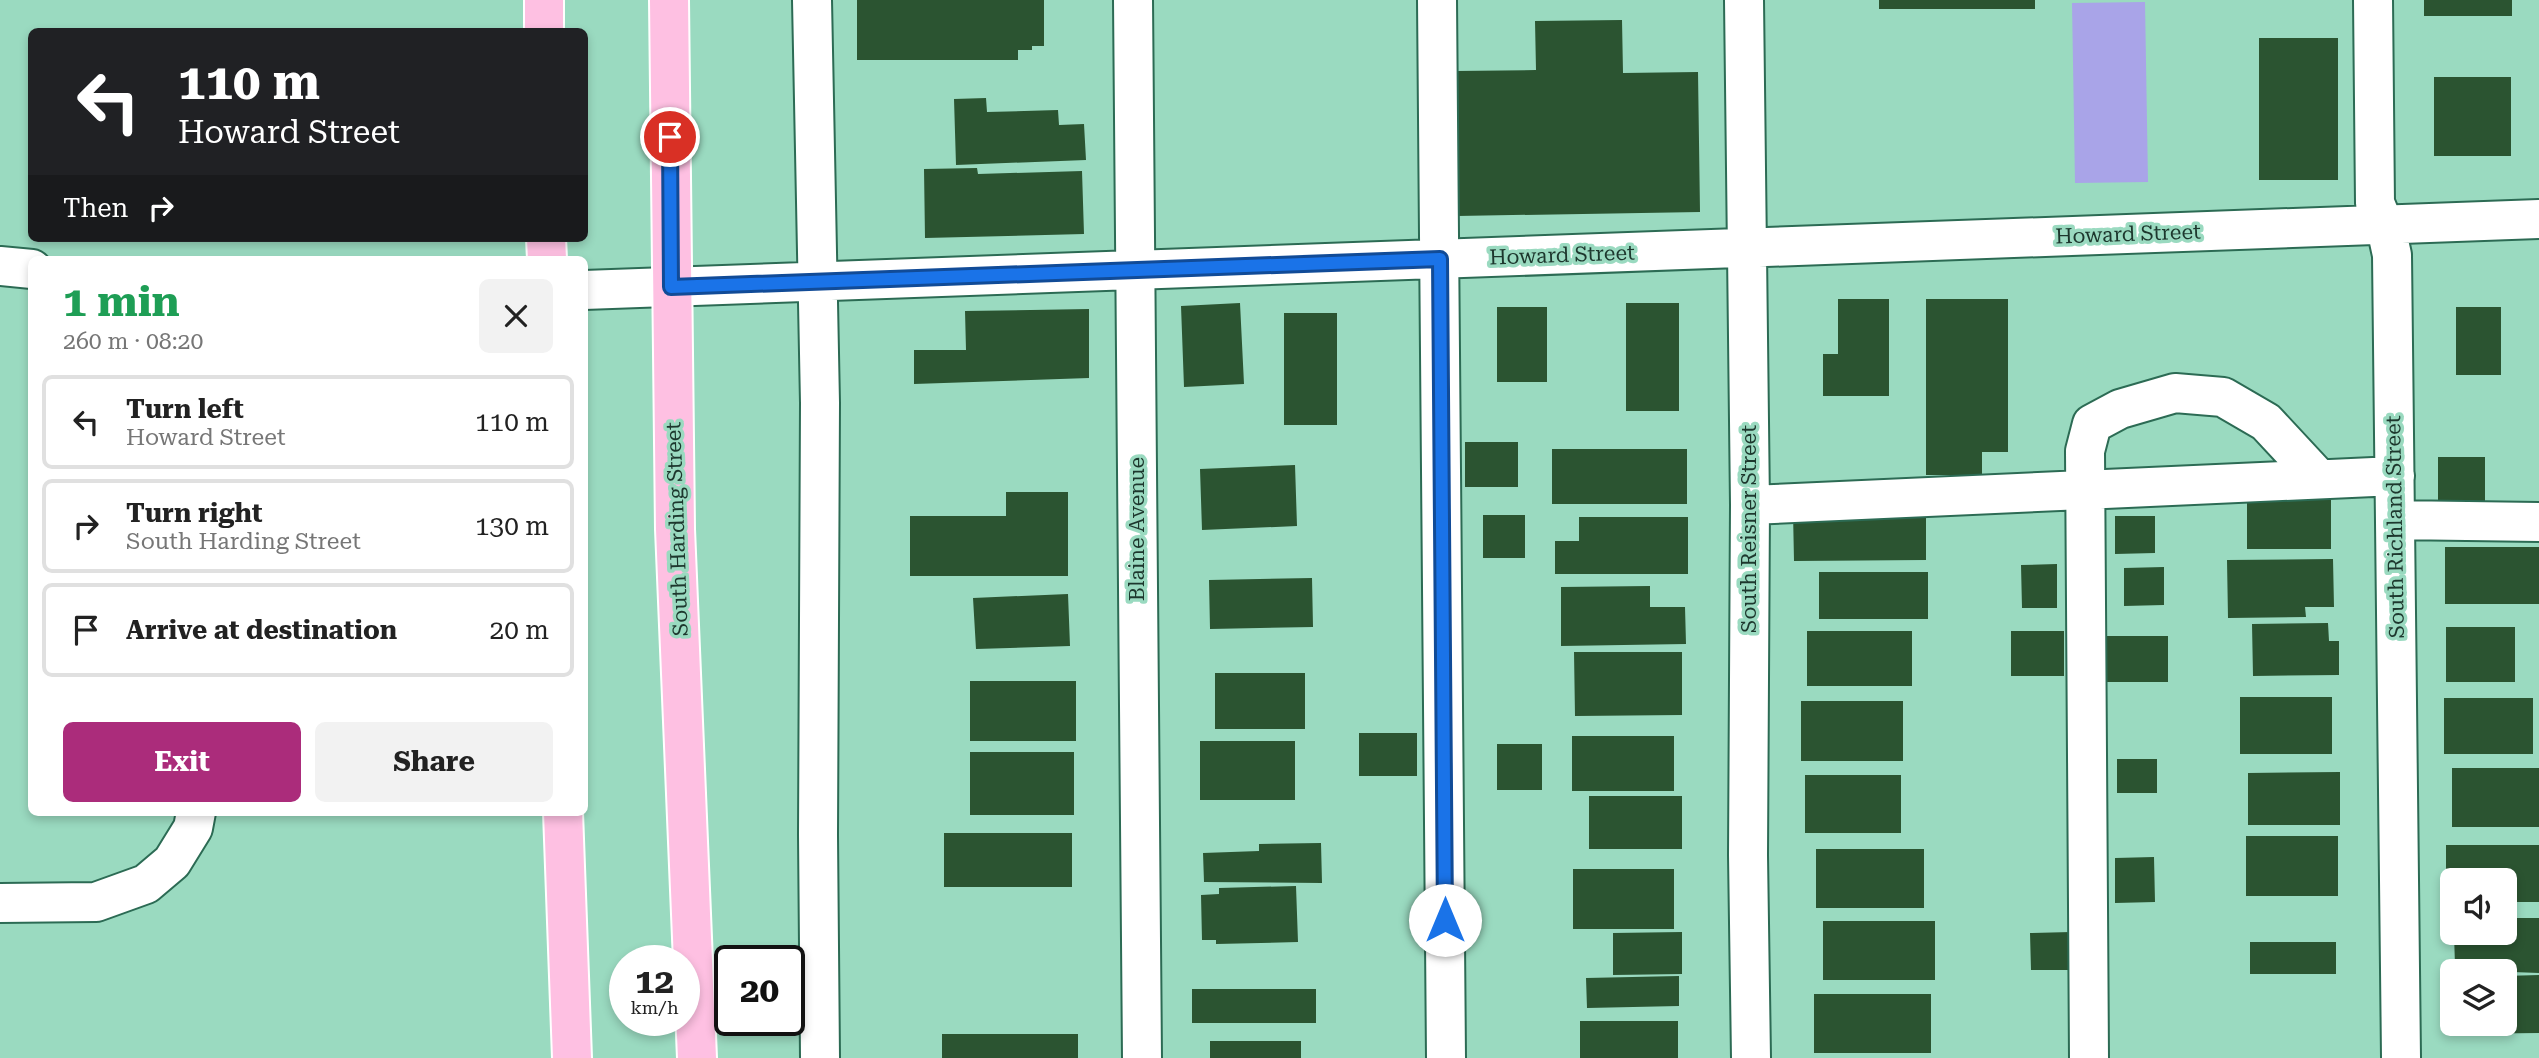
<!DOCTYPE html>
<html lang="en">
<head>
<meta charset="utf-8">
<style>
  body { margin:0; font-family:"Roboto Serif",serif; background:#f2f2f2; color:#222; height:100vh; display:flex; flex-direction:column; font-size:26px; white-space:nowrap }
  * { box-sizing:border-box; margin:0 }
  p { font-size:23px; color:#767676 }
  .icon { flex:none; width:38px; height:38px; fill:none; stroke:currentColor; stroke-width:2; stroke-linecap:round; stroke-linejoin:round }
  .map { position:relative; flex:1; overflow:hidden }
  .drawer { position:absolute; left:28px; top:256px; width:560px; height:560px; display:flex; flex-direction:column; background:#fff; border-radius:10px; box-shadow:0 4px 10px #0003 }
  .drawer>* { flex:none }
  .top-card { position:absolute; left:28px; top:28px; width:560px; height:214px; border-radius:10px; box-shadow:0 4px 10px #0003; background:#202124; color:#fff; overflow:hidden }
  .controls { position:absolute; left:2440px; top:868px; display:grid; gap:14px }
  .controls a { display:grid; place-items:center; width:77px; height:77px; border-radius:10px; background:#fff; box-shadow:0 4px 10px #0003; font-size:35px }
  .speed { position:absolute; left:609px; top:945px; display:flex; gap:14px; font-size:35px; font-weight:700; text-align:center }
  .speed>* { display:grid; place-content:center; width:91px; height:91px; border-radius:50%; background:#fff; box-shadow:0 4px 10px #0003; line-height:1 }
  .speed small { font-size:18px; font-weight:400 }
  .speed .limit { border:4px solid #111; border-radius:10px; background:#fff; color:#111 }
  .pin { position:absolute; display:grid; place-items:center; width:60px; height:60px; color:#fff; margin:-30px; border:4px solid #fff; border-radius:50%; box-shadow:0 2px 7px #0007 }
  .me { position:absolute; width:77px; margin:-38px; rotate:0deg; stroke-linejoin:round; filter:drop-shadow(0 0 5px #0008) }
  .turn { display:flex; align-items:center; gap:24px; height:147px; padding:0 35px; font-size:32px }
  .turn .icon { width:91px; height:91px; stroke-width:2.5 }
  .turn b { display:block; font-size:49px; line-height:60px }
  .then { display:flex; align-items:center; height:66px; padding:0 35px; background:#0003; gap:14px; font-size:26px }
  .round { display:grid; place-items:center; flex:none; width:74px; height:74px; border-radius:10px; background:#f2f2f2 }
  .headline { display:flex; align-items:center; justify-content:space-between; height:119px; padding:0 35px }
  h1 { font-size:42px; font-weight:700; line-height:52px; color:#1e9e55 }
  .primary-button { display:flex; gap:14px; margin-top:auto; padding:14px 35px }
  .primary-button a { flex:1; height:80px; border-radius:10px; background:#ab2c7b; color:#fff; font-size:28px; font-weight:700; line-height:80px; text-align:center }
  .primary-button a+a { background:#f2f2f2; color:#222 }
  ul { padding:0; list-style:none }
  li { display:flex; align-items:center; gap:21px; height:94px; margin:0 14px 10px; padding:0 21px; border:4px solid #e0e0e0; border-radius:10px }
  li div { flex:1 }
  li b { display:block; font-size:26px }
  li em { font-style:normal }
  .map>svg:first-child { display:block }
  .green { fill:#a9a4e8 }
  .building { fill:#2b5431 }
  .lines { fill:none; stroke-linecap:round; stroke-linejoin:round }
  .minor-casing { stroke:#2c6b54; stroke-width:42 }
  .major-casing { stroke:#fff; stroke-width:42 }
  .minor { stroke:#fff; stroke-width:38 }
  .major { stroke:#fec0e2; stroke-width:38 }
  .route-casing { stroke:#114b97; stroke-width:18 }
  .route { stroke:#1a73e8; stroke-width:12 }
  .labels { text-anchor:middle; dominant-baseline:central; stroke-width:7; stroke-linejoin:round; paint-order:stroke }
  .street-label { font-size:21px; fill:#1d372d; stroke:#9adac0 }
</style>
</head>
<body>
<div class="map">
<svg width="2539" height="1058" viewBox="0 0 2539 1058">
  <rect width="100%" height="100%" fill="#9adac0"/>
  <path class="green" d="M2145,2l3,180 -73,1 -3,-180z"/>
  <path class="building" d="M857,0h187v46h-12v4h-14v10h-161z
    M1879,0h156v9h-156z
    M2424,0h88v16h-88z
    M1622,20l1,53 75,-1 2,140 -243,4 -1,-145 80,-1 -1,-49z
    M2259,38h79v142h-79z
    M2434,77h77v79h-77z
    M986,98l1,14 71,-2 1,15 25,-1 2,36 -130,5 -2,-66z
    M977,168l1,6 104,-3 2,63 -159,4 -1,-69z
    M1838,299h51v97h-66v-42h15z
    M1926,299h82v153h-26v23h-56z
    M1240,303l4,81 -60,3 -3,-81z
    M1626,303h53v108h-53z
    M1497,307h50v75h-50z
    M2456,307h45v68h-45z
    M1089,309v69l-175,6v-34h52l-1,-39z
    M1284,313h53v112h-53z
    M1465,442h53v45h-53z
    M1552,449h135v55h-135z
    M2438,457h47v46h-47z
    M1295,465l2,61 -95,4 -2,-61z
    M1006,492h62v84h-158v-60h96z
    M2247,499h84v50h-84z
    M1793,512h133v48l-132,1z
    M1483,515h42v43h-42z
    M2115,516h40v37l-40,1z
    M1579,517h109v57h-133v-33h24z
    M2445,547h94v57h-94z
    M2333,559l1,48h-29l1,10 -78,1 -1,-58z
    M2057,564v44h-35l-1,-43z
    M2164,567v38l-40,1v-38z
    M1819,572h109v47h-109z
    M1312,578l1,49 -103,2 -1,-49z
    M1650,586v21h35l1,37 -125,2v-59z
    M1068,594l2,52 -94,3 -3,-51z
    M2328,623l1,18h10v34l-86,1 -1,-52z
    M2446,627h69v55h-69z
    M1807,631h105v55h-105z
    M2011,631h53v45h-53z
    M2103,636h65v46h-65z
    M1574,652h108v63l-107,1z
    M1215,673h90v56h-90z
    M970,681h106v60h-106z
    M2240,697h92v57h-92z
    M2444,698h89v56h-89z
    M1801,701h102v60h-102z
    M1359,733h58v43h-58z
    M1572,736h102v55h-102z
    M1200,741h95v59h-95z
    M1497,744h45v46h-45z
    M970,752h104v63h-104z
    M2117,759h40v34h-40z
    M2452,768h87v59h-87z
    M2340,772v53h-92v-52z
    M1805,775h96v58h-96z
    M1589,796h93v53h-93z
    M944,833h128v54h-128z
    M2246,836h92v60h-92z
    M1321,843l1,40 -118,-1 -1,-29 56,-2v-7z
    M2446,845h93v57h-35v-22h-52v22h-6z
    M1816,849h108v59h-108z
    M2154,857l1,45 -40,1v-45z
    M1573,869h101v60h-101z
    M1296,886l2,56 -82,2v-4h-14l-1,-45 18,-1v-6z
    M2504,918h35v55l-53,-2v-5h-31l-1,-33h50z
    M1823,921h112v59h-112z
    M1682,932v42l-69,1v-42z
    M2071,932v38h-40l-1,-37z
    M2250,942h86v32h-86z
    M2539,975v58l-85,1v-10h50v-48z
    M1679,976v30l-92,2 -1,-30z
    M1192,989h124v34h-124z
    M1814,994h117v59h-117z
    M1580,1021h98v37h-98z
    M942,1034h136v24h-136z
    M1210,1041h91v17h-91z"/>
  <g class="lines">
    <g class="minor-casing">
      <path id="minor" d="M812,0l8,403 -2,432 2,223
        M1133,0l9,1058
        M1437,0l9,1058
        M1744,0l6,505 -2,350 3,203
        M2373,0l2,203 12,29 5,23 9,803
        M0,266l32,3
        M584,290l1955,-71
        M1750,505l645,-29
        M2395,520l144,2
        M0,903l96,-1 50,-18 26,-22 21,-34 3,-16
        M2089,1058l-4,-607 7,-27 28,-15 55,-16 48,4 43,25 53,57"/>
    </g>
    <g class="major-casing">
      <path id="major" d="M544,0v32
        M669,0l6,529 22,529
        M546,238l1,21
        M563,812l9,246"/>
    </g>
    <use href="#minor" class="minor"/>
    <use href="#major" class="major"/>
  </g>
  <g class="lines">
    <g class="route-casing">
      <path id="route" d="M670,137l1,150 769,-28 5,661"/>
    </g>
    <use href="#route" class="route"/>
  </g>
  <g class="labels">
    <g class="street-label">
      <text transform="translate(2128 234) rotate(-2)">Howard Street</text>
      <text transform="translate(1562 255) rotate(-2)">Howard Street</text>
      <text transform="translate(2395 527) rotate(-91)">South Richland Street</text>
      <text transform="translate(677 529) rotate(-92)">South Harding Street</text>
      <text transform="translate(1137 529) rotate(-90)">Blaine Avenue</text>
      <text transform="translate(1749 529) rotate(-90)">South Reisner Street</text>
    </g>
  </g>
</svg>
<div class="controls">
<a><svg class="icon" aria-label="sound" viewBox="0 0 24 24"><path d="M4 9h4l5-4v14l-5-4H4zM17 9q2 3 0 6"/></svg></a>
<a><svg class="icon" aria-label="layers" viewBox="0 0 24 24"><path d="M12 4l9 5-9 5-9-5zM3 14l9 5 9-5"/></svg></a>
</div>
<div class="speed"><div>12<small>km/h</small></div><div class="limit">20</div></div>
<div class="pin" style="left:670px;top:137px;background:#d93025"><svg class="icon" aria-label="arrive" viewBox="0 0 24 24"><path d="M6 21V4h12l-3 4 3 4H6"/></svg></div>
<svg class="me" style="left:1445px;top:920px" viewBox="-20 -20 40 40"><circle r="19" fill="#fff"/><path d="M0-13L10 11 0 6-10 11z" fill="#1a73e8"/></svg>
<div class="top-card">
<div class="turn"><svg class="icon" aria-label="left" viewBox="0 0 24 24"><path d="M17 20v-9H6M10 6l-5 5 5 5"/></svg><div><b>110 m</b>Howard Street</div></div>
<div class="then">Then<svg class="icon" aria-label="right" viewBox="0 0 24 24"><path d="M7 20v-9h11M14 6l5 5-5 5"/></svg></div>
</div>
<section class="drawer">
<div class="headline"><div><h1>1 min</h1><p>260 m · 08:20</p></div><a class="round"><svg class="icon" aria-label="close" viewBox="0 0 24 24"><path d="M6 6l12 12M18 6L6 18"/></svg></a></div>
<ul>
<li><svg class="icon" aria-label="left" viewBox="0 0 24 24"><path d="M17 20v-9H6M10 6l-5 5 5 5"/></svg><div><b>Turn left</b><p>Howard Street</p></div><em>110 m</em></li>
<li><svg class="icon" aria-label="right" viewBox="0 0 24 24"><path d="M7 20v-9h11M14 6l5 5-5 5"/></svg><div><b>Turn right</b><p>South Harding Street</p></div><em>130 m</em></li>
<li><svg class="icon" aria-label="arrive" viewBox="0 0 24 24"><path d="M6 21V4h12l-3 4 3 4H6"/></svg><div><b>Arrive at destination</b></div><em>20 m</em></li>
</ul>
<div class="primary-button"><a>Exit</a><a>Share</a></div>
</section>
</div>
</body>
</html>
